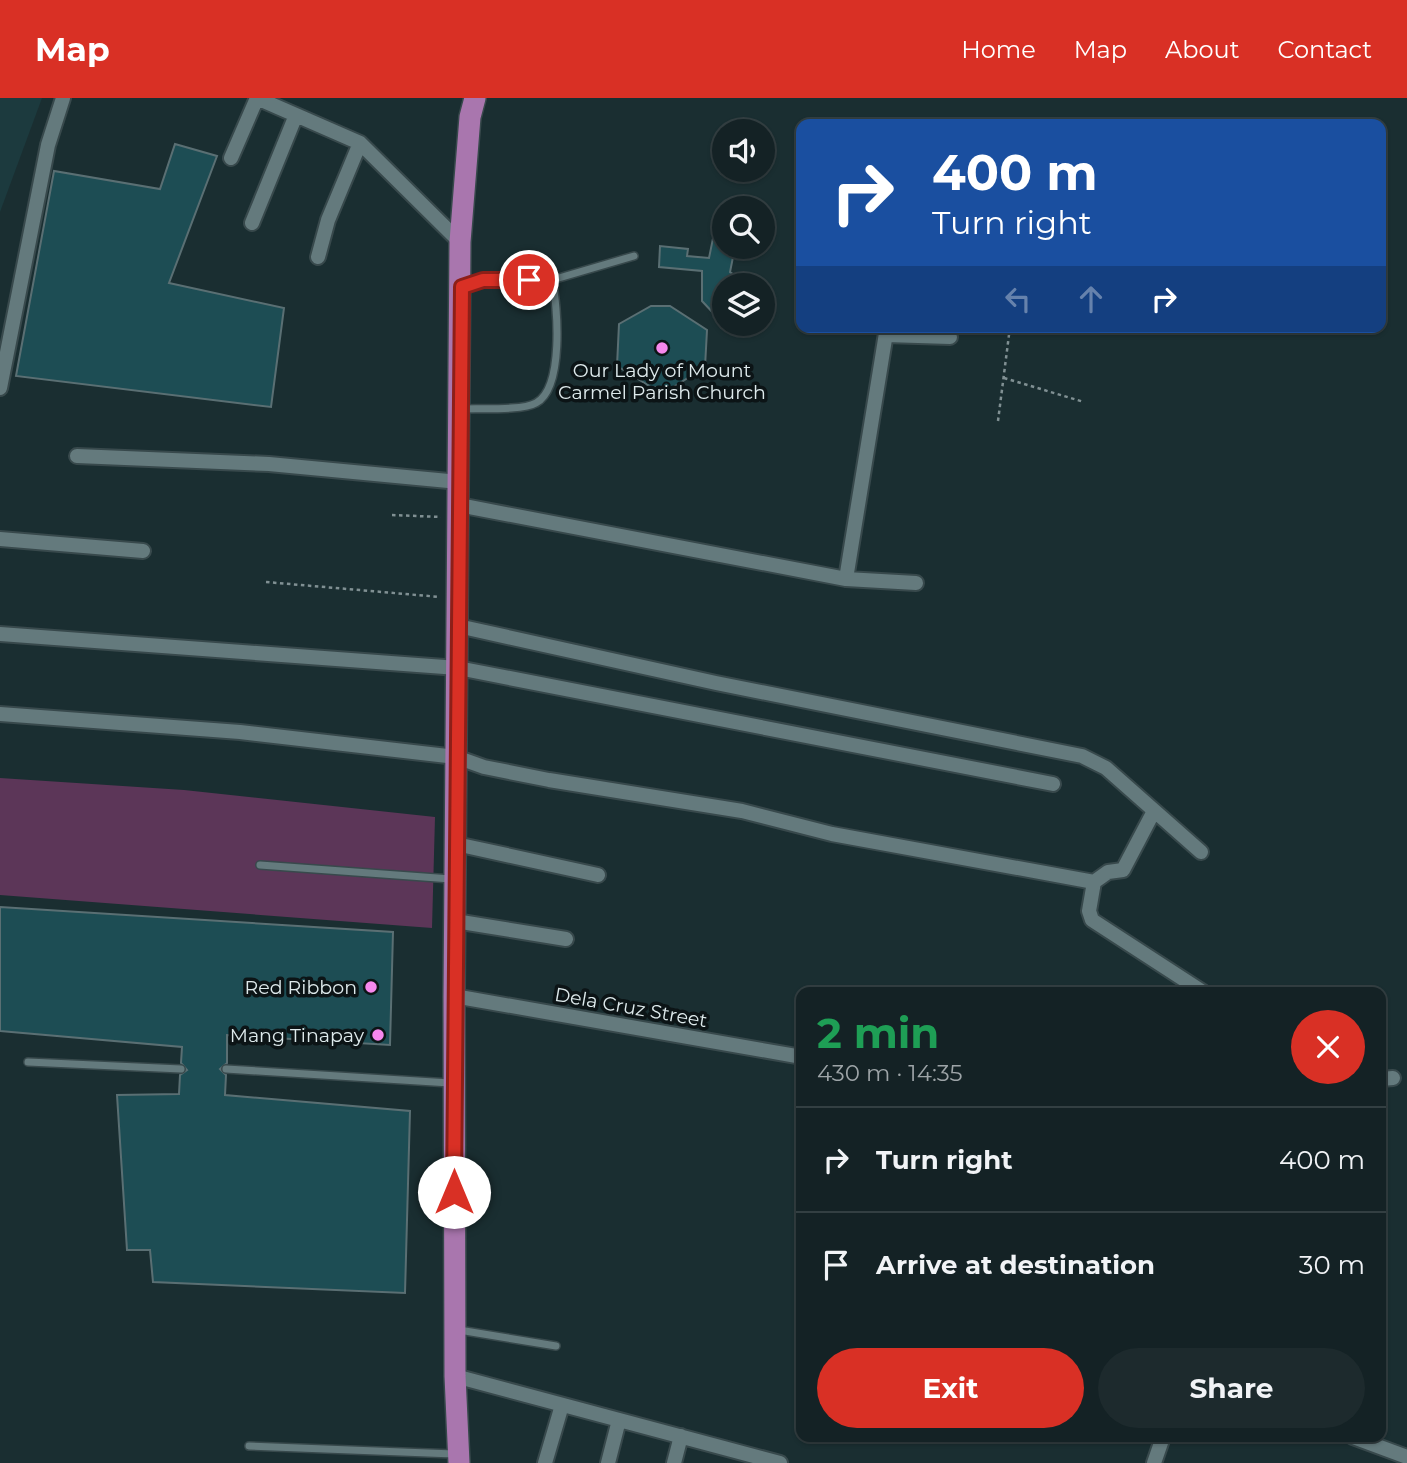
<!DOCTYPE html>
<meta charset="utf-8">
<style>
:root{--surface:#142225;--page:#1d2a2d;--text:#f1f3f6;--muted:#9da4a7;--line:#333f42;--accent:#d93025}
body{margin:0;font-family:Montserrat,sans-serif;background:var(--page);color:var(--text);height:100vh;display:flex;flex-direction:column;font-size:26px;white-space:nowrap}
*{box-sizing:border-box;margin:0}
p{font-size:23px;color:var(--muted)}
.icon{flex:none;width:38px;height:38px;fill:none;stroke:currentColor;stroke-width:2;stroke-linecap:round;stroke-linejoin:round}
.map{position:relative;flex:1;overflow:hidden}
.panel{position:absolute;left:796px;top:889px;width:590px;height:455px;display:flex;flex-direction:column;background:var(--surface);border-radius:14px;box-shadow:0 2px 5px #0004,0 0 0 2px var(--line)}
.panel>*{flex:none}
.guide{position:absolute;left:796px;top:21px;width:590px;height:214px;border-radius:14px;box-shadow:0 2px 5px #0004,0 0 0 2px var(--line);background:#1a4fa0;color:#fff;overflow:hidden}
.buttons{position:absolute;left:712px;top:21px;display:grid;gap:14px}
.buttons a{display:grid;place-items:center;width:63px;height:63px;border-radius:50%;background:var(--surface);box-shadow:0 2px 5px #0004,0 0 0 2px var(--line);font-size:35px}
.pin{position:absolute;display:grid;place-items:center;width:60px;height:60px;color:#fff;margin:-30px;border:4px solid #fff;border-radius:50%;box-shadow:0 2px 7px #0007}
.me{position:absolute;width:77px;margin:-38px;rotate:0deg;stroke-linejoin:round;filter:drop-shadow(0 0 5px #0008)}
.turn{display:flex;align-items:center;gap:24px;height:147px;padding:0 21px;font-size:32px}
.turn .icon{width:91px;height:91px;stroke-width:2.5}
.turn b{display:block;font-size:49px;line-height:60px}
.lanes{display:flex;align-items:center;height:66px;padding:0 21px;background:#0003;justify-content:center;gap:35px;direction:ltr}
.lanes .off{opacity:.35}
.round{display:grid;place-items:center;flex:none;width:74px;height:74px;border-radius:37px;background:var(--page)}
.headline{display:flex;align-items:center;justify-content:space-between;height:119px;padding:0 21px}
h1{font-size:42px;font-weight:700;line-height:52px;color:#1e9e55}
.cta{display:flex;gap:14px;margin-top:auto;padding:14px 21px}
.cta a{flex:1;height:80px;border-radius:42px;background:var(--accent);color:#fff;font-size:28px;font-weight:700;line-height:80px;text-align:center}
.cta a+a{background:var(--page);color:var(--text)}
ul{padding:0;list-style:none}
li{display:flex;align-items:center;gap:21px;height:105px;padding:0 21px;border-top:2px solid var(--line)}
li div{flex:1}
li b{display:block;font-size:26px}
li em{font-style:normal}
header{display:flex;align-items:center;gap:42px;box-sizing:border-box;height:98px;padding:0 35px;background:var(--accent);color:#fff}
header strong{font-size:33px}
nav{display:flex;gap:38px;margin-inline-start:auto;font-size:24px}
.map>svg:first-child{display:block}
.built{fill:#1c3a3e}
.green{fill:#5c3658}
.building{fill:#1d4d54;stroke:#5a6f73;stroke-width:2}
.lines{fill:none;stroke-linecap:round;stroke-linejoin:round}
.lane-casing{stroke:#38494c;stroke-width:10}
.street-casing{stroke:#38494c;stroke-width:18}
.primary-casing{stroke:#38494c;stroke-width:24}
.path{stroke:#809093;stroke-width:2.5;stroke-dasharray:3.5 3.5;stroke-linecap:butt}
.lane{stroke:#647a7d;stroke-width:7}
.street{stroke:#647a7d;stroke-width:14}
.primary{stroke:#a976ae;stroke-width:21}
.route-casing{stroke:#8d1f18;stroke-width:18}
.route{stroke:#d93025;stroke-width:12}
.poi-dot{fill:#f688ed;stroke:#0c1416;stroke-width:2.5}
.labels{text-anchor:middle;stroke-width:7;stroke-linejoin:round;paint-order:stroke}
.poi-label{font-size:19px;fill:#deeaec;stroke:#0c1416;text-anchor:end}
.street-label{font-size:19px;fill:#deeaec;stroke:#0c1416}
</style>
<header>
<strong>Map</strong>
<nav><a>Home</a><a>Map</a><a>About</a><a>Contact</a></nav>
</header>
<div class="map">
<svg width="1407" height="1365" viewBox="0 0 1407 1365">
<rect width="100%" height="100%" fill="#1a2e31"/>
<!-- built -->
<path class="built" d="M0,0H42L0,114Z"/>
<!-- green -->
<path class="green" d="M0,680L184,692L435,719L432,830L0,797Z"/>
<!-- building -->
<path class="building" d="M175,46L217,58L169,185L284,210L271,309L16,278L54,73L160,91Z
M719,111H724V149H735L730,174L748,187H724V217L717,219L702,203V173L659,169L660,148L688,151L687,158L709,160Z
M651,208H670L707,232L705,269L672,290L651,289L617,268L619,226Z
M0,809L393,834L390,947L227,937V965L220,971L226,977L225,997L410,1013L405,1195L153,1184L150,1152H127L117,997L179,996L180,977L187,972L181,965L182,949L0,933Z"/>
<g class="lines">
<defs>
<path id="lane" d="M552,182L634,158
M460,311C478,310 522,313 536,305C564,290 558,209 552,182H483L462,189
M260,767L451,781
M28,964L181,971
M226,971L450,985
M459,1232L556,1248
M249,1348L454,1356"/>
<path id="street" d="M257,0L360,45L460,144
M231,60L257,0
M252,125L296,17
M318,159L328,122L360,45
M886,237L950,239
M0,290L48,47L63,0
M77,358L269,366L459,384
M459,407L846,481L916,485
M0,441L143,453
M846,481L887,229
M458,528L716,585L1082,658L1106,670L1201,754
M0,536L458,570L1053,686
M0,616L240,634L456,659L484,669L549,682L742,713L832,736L1094,784L1108,774L1123,772L1154,713
M456,746L598,777
M1094,784L1089,813L1092,822L1203,894
M455,823L566,841
M454,898L802,959
M1381,981L1393,980
M455,1278L780,1365
M1353,1339L1407,1359
M545,1365L562,1307
M608,1365L619,1322
M674,1365L681,1338
M1154,1365L1163,1339"/>
<path id="primary" d="M459,1365L455,1278L454,898L460,144L470,19L475,0"/>
</defs>
<!-- lane casing -->
<use href="#lane" class="lane-casing"/>
<!-- street casing -->
<use href="#street" class="street-casing"/>
<!-- primary casing -->
<use href="#primary" class="primary-casing"/>
<!-- path -->
<path class="path" d="M1004,280L1084,304
M998,323L1010,229
M392,417L441,419
M266,484L440,499"/>
<!-- lane -->
<use href="#lane" class="lane"/>
<!-- street -->
<use href="#street" class="street"/>
<!-- primary -->
<use href="#primary" class="primary"/>
</g>
<g class="lines">
<defs>
<path id="route" d="M454,1094L462,189L483,182H529"/>
</defs>
<!-- route casing -->
<use href="#route" class="route-casing"/>
<!-- route -->
<use href="#route" class="route"/>
</g>
<!-- markers -->
<g class="poi-dot">
<circle cx="662" cy="250" r="7"/>
<circle cx="371" cy="889" r="7"/>
<circle cx="378" cy="937" r="7"/>
</g>
<g class="labels">
<!-- poi labels -->
<g class="poi-label">
<text x="662" y="279" text-anchor="middle">Our Lady of Mount<tspan x="662" dy="22">Carmel Parish Church</tspan></text>
<text x="357" y="896">Red Ribbon</text>
<text x="364" y="944">Mang Tinapay</text>
</g>
<!-- street labels -->
<g class="street-label">
<text transform="translate(631 909) rotate(10)" y="7">Dela Cruz Street</text>
</g>
</g>
</svg>
<div class="buttons">
<a><svg class="icon" aria-label="sound" viewBox="0 0 24 24"><path d="M4 9h4l5-4v14l-5-4H4zM17 9q2 3 0 6"/></svg></a>
<a><svg class="icon" aria-label="search" viewBox="0 0 24 24"><circle cx="10" cy="10" r="6"/><path d="M15 15l6 6"/></svg></a>
<a><svg class="icon" aria-label="layers" viewBox="0 0 24 24"><path d="M12 4l9 5-9 5-9-5zM3 14l9 5 9-5"/></svg></a>
</div>
<div class="pin" style="left:529px;top:182px;background:#d93025"><svg class="icon" aria-label="arrive" viewBox="0 0 24 24"><path d="M6 21V4h12l-3 4 3 4H6"/></svg></div>
<svg class="me" style="left:454px;top:1094px" viewBox="-20 -20 40 40"><circle r="19" fill="#fff"/><path d="M0-13L10 11 0 6-10 11z" fill="#d93025"/></svg>
<div class="guide">
<div class="turn"><svg class="icon" aria-label="right" viewBox="0 0 24 24"><path d="M7 20v-9h11M14 6l5 5-5 5"/></svg><div><b>400 m</b>Turn right</div></div>
<div class="lanes"><svg class="icon off" aria-label="left" viewBox="0 0 24 24"><path d="M17 20v-9H6M10 6l-5 5 5 5"/></svg><svg class="icon off" aria-label="ahead" viewBox="0 0 24 24"><path d="M12 20V5M6 11l6-6 6 6"/></svg><svg class="icon" aria-label="right" viewBox="0 0 24 24"><path d="M7 20v-9h11M14 6l5 5-5 5"/></svg></div>
</div>
<section class="panel">
<div class="headline"><div><h1>2 min</h1><p>430 m · 14:35</p></div><a class="round" style="background:#d93025;color:#fff"><svg class="icon" aria-label="close" viewBox="0 0 24 24"><path d="M6 6l12 12M18 6L6 18"/></svg></a></div>
<ul>
<li><svg class="icon" aria-label="right" viewBox="0 0 24 24"><path d="M7 20v-9h11M14 6l5 5-5 5"/></svg><div><b>Turn right</b></div><em>400 m</em></li>
<li><svg class="icon" aria-label="arrive" viewBox="0 0 24 24"><path d="M6 21V4h12l-3 4 3 4H6"/></svg><div><b>Arrive at destination</b></div><em>30 m</em></li>
</ul>
<div class="cta"><a>Exit</a><a>Share</a></div>
</section>
</div>
